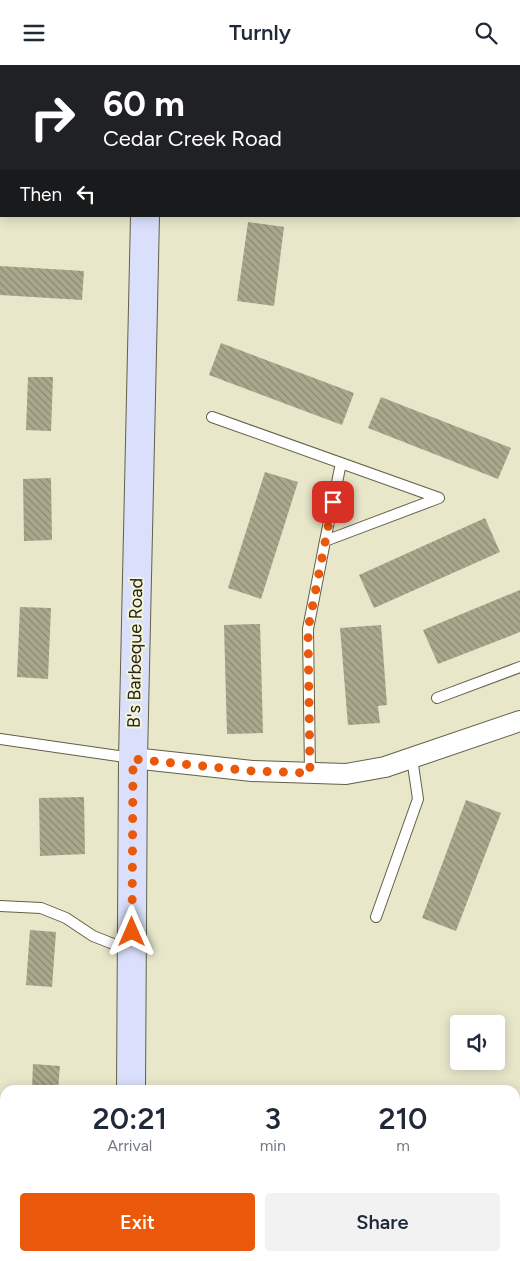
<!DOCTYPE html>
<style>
:root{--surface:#fff;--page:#f2f2f3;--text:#1f2937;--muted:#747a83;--accent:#ea580c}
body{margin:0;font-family:Figtree,sans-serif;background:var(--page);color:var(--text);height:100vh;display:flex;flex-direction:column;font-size:19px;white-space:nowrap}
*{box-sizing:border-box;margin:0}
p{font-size:16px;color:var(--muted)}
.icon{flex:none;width:28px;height:28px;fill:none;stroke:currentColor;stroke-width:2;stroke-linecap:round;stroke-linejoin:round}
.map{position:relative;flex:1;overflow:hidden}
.sheet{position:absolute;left:0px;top:1020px;width:520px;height:176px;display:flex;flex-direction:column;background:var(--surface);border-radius:15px 15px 0 0;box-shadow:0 2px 12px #0003}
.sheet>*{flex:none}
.top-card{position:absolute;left:0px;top:0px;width:520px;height:152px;box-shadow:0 2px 12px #0003;background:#202124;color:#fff;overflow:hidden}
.tools{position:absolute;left:450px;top:950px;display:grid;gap:10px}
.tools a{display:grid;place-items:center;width:55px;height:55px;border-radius:5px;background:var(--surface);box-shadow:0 2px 12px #0003;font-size:25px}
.pin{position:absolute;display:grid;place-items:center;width:42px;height:42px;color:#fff;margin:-21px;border-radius:10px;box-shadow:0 2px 8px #0006}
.me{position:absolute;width:55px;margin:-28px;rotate:0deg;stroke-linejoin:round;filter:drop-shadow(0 0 4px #0008)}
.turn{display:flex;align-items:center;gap:18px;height:105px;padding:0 20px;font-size:22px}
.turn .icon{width:65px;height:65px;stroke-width:2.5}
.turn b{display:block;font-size:35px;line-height:42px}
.then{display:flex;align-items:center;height:48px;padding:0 20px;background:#0003;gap:10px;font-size:19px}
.eta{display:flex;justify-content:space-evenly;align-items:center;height:85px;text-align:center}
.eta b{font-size:30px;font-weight:600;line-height:35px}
.primary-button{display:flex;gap:10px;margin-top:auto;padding:10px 20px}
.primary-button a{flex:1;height:58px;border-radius:5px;background:var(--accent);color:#fff;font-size:20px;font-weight:600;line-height:58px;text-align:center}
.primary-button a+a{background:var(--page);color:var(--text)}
header{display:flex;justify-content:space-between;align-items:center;height:65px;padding:0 20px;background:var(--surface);font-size:22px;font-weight:600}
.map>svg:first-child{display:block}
.building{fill:url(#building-back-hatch)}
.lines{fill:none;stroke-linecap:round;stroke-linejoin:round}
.lane-casing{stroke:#626047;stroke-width:12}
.street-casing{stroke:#626047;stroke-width:22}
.secondary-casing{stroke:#626047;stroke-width:30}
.primary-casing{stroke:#6270a6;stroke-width:30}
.lane{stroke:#fff;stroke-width:10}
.street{stroke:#fff;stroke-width:20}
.secondary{stroke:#dae0fb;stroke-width:28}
.primary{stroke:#b4c1f7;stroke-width:28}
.route{stroke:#ea580c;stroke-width:9;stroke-dasharray:0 16.2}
.labels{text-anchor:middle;stroke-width:4;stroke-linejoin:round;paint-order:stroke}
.street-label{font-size:18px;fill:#27261b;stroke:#f6f4d7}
</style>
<header><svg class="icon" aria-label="menu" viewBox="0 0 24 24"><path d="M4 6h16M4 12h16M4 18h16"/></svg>Turnly<svg class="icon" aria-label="search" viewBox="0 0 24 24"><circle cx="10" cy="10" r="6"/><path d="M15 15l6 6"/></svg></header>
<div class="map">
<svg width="520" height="1196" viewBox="0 0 520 1196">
<defs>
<pattern id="building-back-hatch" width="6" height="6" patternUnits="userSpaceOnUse" patternTransform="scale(1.25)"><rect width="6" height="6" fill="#aaa88d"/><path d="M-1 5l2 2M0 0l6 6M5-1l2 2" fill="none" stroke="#8a8972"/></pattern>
</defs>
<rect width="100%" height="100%" fill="#e9e7ca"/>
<!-- building -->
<path class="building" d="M248,157L284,162L274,241L237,236Z
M0,201L84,206L82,235L0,230Z
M221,278L354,328L342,360L209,310Z
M28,312H53L51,366L26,365Z
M381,332L511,383L498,414L368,363Z
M265,407L298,417L261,534L228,523Z
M51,413L52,475L24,476L23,414Z
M485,453L500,487L374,543L359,510Z
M520,525V567L438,599L423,565Z
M20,542L51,543L48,614L17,612Z
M260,559L263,668L227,669L224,560Z
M381,560L387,640L378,641L380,658L348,660L340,563Z
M84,732L85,789L40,791L39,733Z
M466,735L501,748L456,866L422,853Z
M30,865L56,867L52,922L26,920Z
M33,999L60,1001L58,1025L32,1023Z"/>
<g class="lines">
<defs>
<path id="lane" d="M212,352L439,433L325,476L308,564L310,708
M325,476L341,398
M437,633L520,602
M0,674L132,693
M0,841L41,843L66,853L93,871L131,886
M376,852L418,734L412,693"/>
<path id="street" d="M0,69H1
M133,693L252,706L346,709L385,702L520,656"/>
<path id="secondary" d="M168,1V0
M131,1025L133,693L145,151"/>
<path id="primary" d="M0,1110H5
M0,1148L5,1149
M236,1191L256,1196
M420,1191L439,1196"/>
</defs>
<!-- lane casing -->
<use href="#lane" class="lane-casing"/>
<!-- street casing -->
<use href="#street" class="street-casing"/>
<!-- secondary casing -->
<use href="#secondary" class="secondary-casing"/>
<!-- primary casing -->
<use href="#primary" class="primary-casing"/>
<!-- lane -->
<use href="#lane" class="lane"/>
<!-- street -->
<use href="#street" class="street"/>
<!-- secondary -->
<use href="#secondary" class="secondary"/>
<!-- primary -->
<use href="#primary" class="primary"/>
</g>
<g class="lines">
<!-- route -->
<path class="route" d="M132,867L133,694L252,706L310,708L308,564L333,437"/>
</g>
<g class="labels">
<!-- street labels -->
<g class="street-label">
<text transform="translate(135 588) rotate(-89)" y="6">B's Barbeque Road</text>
</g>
</g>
</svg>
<div class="tools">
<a><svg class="icon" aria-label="sound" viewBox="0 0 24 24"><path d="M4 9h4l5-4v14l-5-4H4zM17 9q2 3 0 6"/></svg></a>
</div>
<div class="pin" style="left:333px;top:437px;background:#d93025"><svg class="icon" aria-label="arrive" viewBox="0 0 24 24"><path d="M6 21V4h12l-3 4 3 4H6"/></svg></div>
<svg class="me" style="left:132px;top:867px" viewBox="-20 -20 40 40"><path d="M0-17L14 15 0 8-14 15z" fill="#ea580c" stroke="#fff" stroke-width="4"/></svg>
<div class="top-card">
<div class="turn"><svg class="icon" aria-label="right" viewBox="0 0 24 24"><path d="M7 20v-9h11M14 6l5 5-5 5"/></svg><div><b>60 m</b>Cedar Creek Road</div></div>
<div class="then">Then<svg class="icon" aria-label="left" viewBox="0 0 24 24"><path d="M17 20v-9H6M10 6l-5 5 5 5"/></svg></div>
</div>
<section class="sheet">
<div class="eta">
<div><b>20:21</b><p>Arrival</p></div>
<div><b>3</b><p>min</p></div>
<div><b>210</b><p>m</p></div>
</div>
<div class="primary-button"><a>Exit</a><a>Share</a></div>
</section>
</div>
